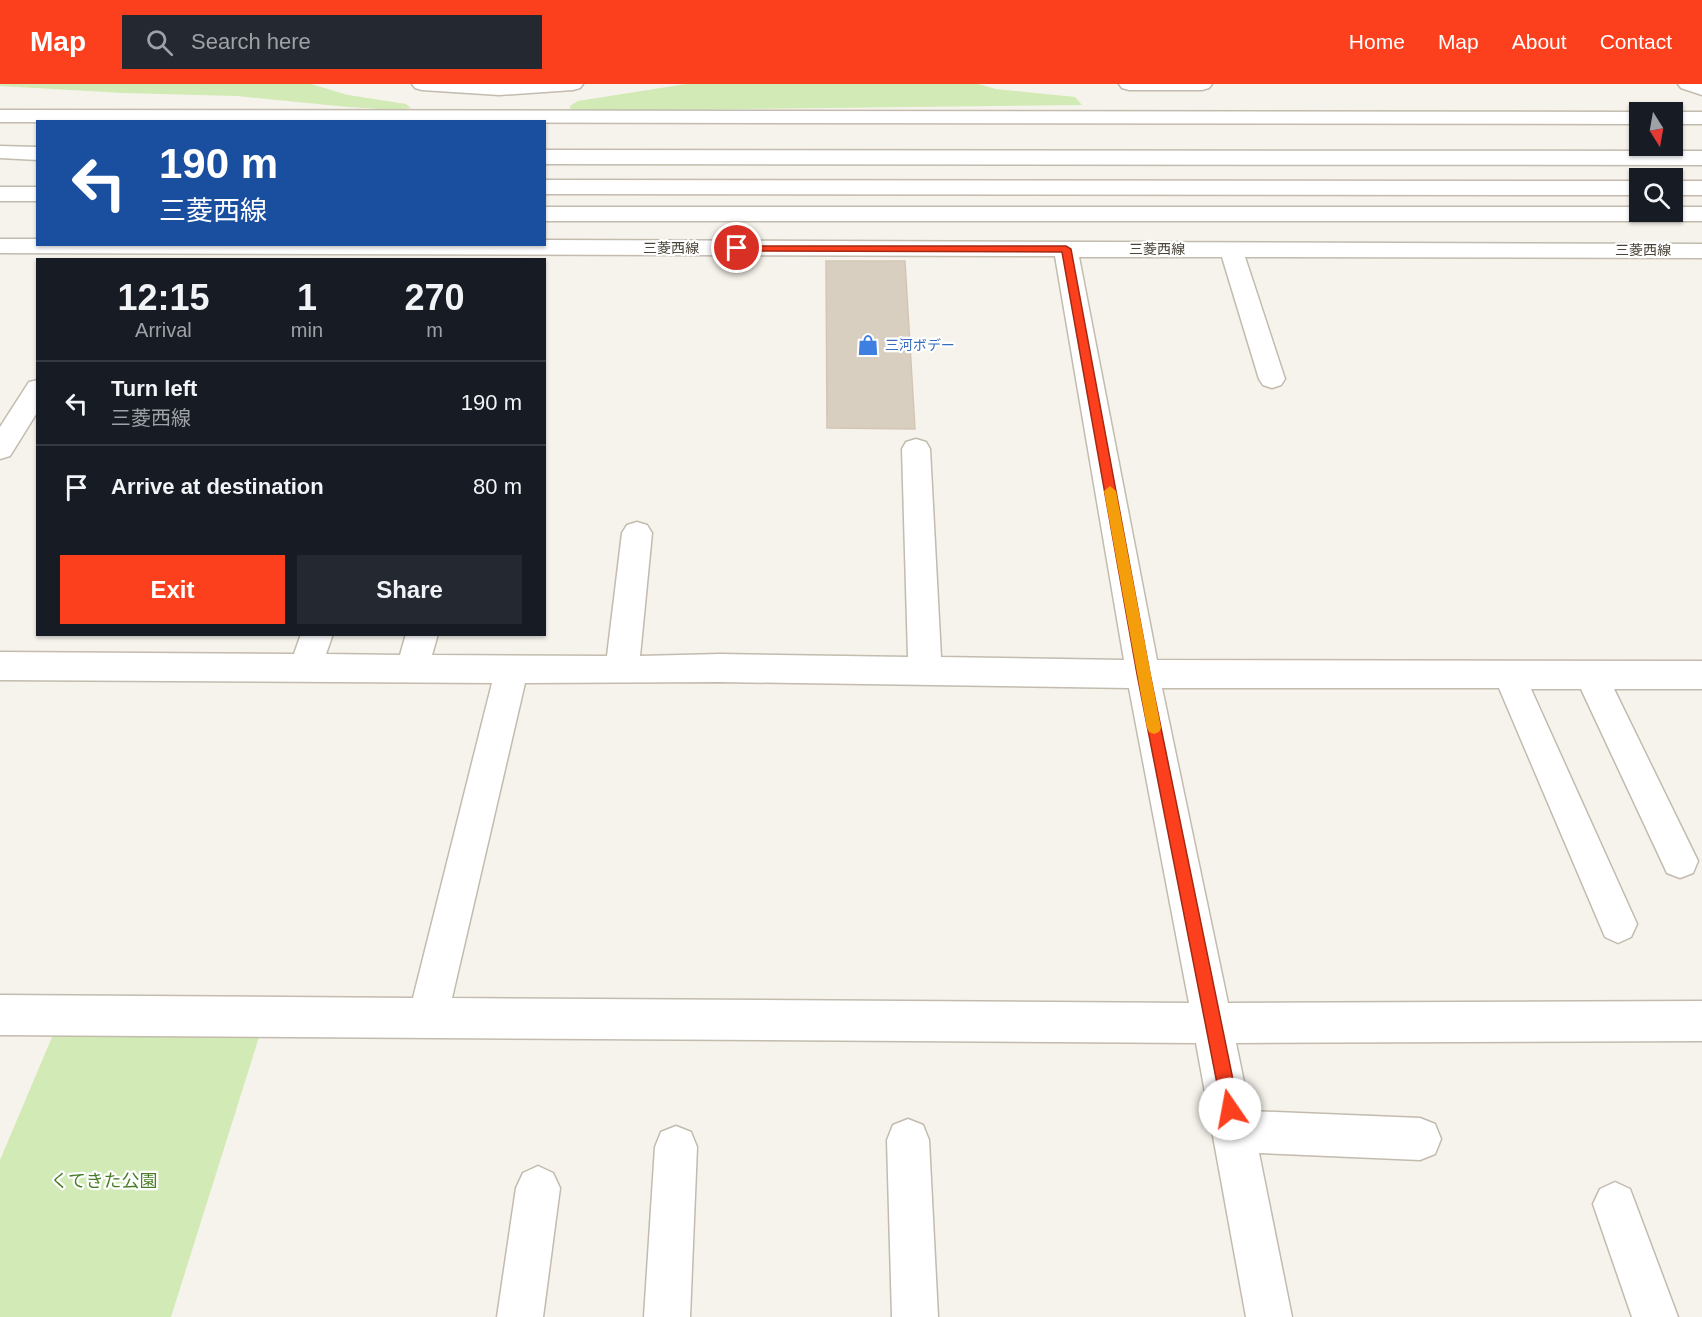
<!DOCTYPE html>
<meta charset="utf-8">
<style>
:root{--surface:#171b24;--page:#242831;--text:#f1f3f6;--muted:#9ea1a6;--line:#363941;--accent:#fc3f1d}
body{margin:0;font-family:Arial,"Noto Sans JP",sans-serif;background:var(--page);color:var(--text);height:100vh;display:flex;flex-direction:column;font-size:22px;white-space:nowrap}
*{box-sizing:border-box;margin:0}
p{font-size:20px;color:var(--muted)}
.icon{flex:none;width:33px;height:33px;fill:none;stroke:currentColor;stroke-width:2;stroke-linecap:round;stroke-linejoin:round}
.map{position:relative;flex:1;overflow:hidden}
.panel{position:absolute;left:36px;top:174px;width:510px;height:378px;display:flex;flex-direction:column;background:var(--surface);border-radius:0px;box-shadow:0 2px 4px #0004}
.panel>*{flex:none}
.guide{position:absolute;left:36px;top:36px;width:510px;height:126px;border-radius:0px;box-shadow:0 2px 4px #0004;background:#1a4fa0;color:#fff;overflow:hidden}
.needle{width:39px;rotate:169deg}
.tools{position:absolute;left:1629px;top:18px;display:grid;gap:12px}
.tools a{display:grid;place-items:center;width:54px;height:54px;border-radius:0px;background:var(--surface);box-shadow:0 2px 4px #0004;font-size:30px}
.pin{position:absolute;display:grid;place-items:center;width:51px;height:51px;color:#fff;margin:-26px;border:3px solid #fff;border-radius:50%;box-shadow:0 2px 6px #0007}
.me{position:absolute;width:66px;margin:-33px;rotate:348deg;stroke-linejoin:round;filter:drop-shadow(0 0 4px #0008)}
.turn{display:flex;align-items:center;gap:21px;height:126px;padding:0 24px;font-size:27px}
.turn .icon{width:78px;height:78px;stroke-width:2.5}
.turn b{display:block;font-size:42px;line-height:51px}
.eta{display:flex;justify-content:space-evenly;align-items:center;height:102px;text-align:center}
.eta b{font-size:36px;font-weight:600;line-height:42px}
.action{display:flex;gap:12px;margin-top:auto;padding:12px 24px}
.action a{flex:1;height:69px;border-radius:0px;background:var(--accent);color:#fff;font-size:24px;font-weight:600;line-height:69px;text-align:center}
.action a+a{background:var(--page);color:var(--text)}
ul{padding:0;list-style:none}
li{display:flex;align-items:center;gap:18px;height:84px;padding:0 24px;border-top:2px solid var(--line)}
li div{flex:1}
li b{display:block;font-size:22px}
li em{font-style:normal}
header{display:flex;align-items:center;gap:36px;box-sizing:border-box;height:84px;padding:0 30px;background:var(--accent);color:#fff}
header strong{font-size:28px}
nav{display:flex;gap:33px;margin-inline-start:auto;font-size:21px}
.search{width:420px;height:54px;background:var(--page);display:flex;align-items:center;gap:15px;box-sizing:border-box;padding:0 21px;border-radius:0px;color:var(--muted);font-size:22px}
.map>svg:first-child{display:block}
.green{fill:#d2eab5}
.building{fill:#d8cfc1;stroke:#d3c7b4;stroke-width:1.5}
.lines{fill:none;stroke-linecap:round;stroke-linejoin:round}
.minor-casing{stroke:#c2bbae;stroke-width:3}
.minor{fill:#fff;fill-rule:evenodd}
.route{fill:#fc3f1d;stroke:#a42913;stroke-width:1.5}
.slow{fill:#f59e0b}
.labels{text-anchor:middle;stroke-width:4.5;stroke-linejoin:round;paint-order:stroke}
.far-street-label{font-size:14px;fill:#4b4439;stroke:#fff}
.far-shop-label{font-size:14px;fill:#366cbe;stroke:#fff;text-anchor:start}
.near-park-label{font-size:18px;fill:#4a7f2a;stroke:#fff}
</style>
<header>
<strong>Map</strong>
<div class="search"><svg class="icon" aria-label="search" viewBox="0 0 24 24"><circle cx="10" cy="10" r="6"/><path d="M15 15l6 6"/></svg>Search here</div>
<nav><a>Home</a><a>Map</a><a>About</a><a>Contact</a></nav>
</header>
<div class="map">
<svg width="1702" height="1233" viewBox="0 0 1702 1233">
<rect width="100%" height="100%" fill="#f6f3ec"/>
<!-- green -->
<path class="green" d="M0,0H311L348,11L406,20L411,24L399,26L348,23L237,12L124,9L0,2Z
M686,0H978L996,5L1075,13L1082,21L571,27L570,22L578,17Z
M55,946L260,950L171,1233H0V1076Z"/>
<!-- building -->
<path class="building" d="M826,177H905L915,345L827,344Z"/>
<g class="lines">
<defs>
<path id="minor" d="M412,0H583L580,4L573,6L499,11L422,6L415,4Z
M1119,0H1212L1209,4L1202,6H1129L1122,4Z
M1678,0H1702V11L1681,4Z
M0,26L1640,28H1643H1640V40L0,38Z
M1669,28H1702V40H1672V28Z
M0,62L38,63V76L0,74Z
M544,66L1702,67V81L544,80Z
M544,96L1640,97V111L544,110Z
M1672,97H1702V111H1672Z
M0,103H38V117H0Z
M544,123H1640V128H1672V123H1702V137H544Z
M0,155H38V160H544V156L1702,160V174L1245,173L1285,295L1281,301L1272,304L1263,301L1259,295L1222,173H1079L1157,576L1702,577V605H1614L1698,777L1693,789L1680,794L1667,789L1581,605H1531L1637,840L1631,853L1618,859L1605,853L1499,604H1162L1228,919L1702,917V957L1236,959L1250,1027L1420,1034L1435,1040L1441,1055L1435,1070L1420,1076L1259,1069L1292,1233H1246L1196,959L0,951V911L413,914L492,599L0,596V568L294,570L301,550H333L326,570L400,571L406,550H438L432,571L607,572L622,449L627,441L637,438L647,441L652,449L640,572L720,570L908,573L902,365L906,358L916,355L926,358L930,365L941,573L1124,576L1055,172L0,169ZM720,598L1129,604L1189,919L452,914L525,599Z
M38,296V327L10,372L0,375V343L29,298Z
M908,1035L923,1041L929,1056L938,1233H892L887,1056L893,1041Z
M676,1042L691,1048L697,1063L690,1233H644L655,1063L661,1048Z
M538,1082L553,1089L560,1104L543,1233H497L516,1104L523,1089Z
M1615,1098L1630,1105L1678,1233H1632L1593,1120L1600,1105Z"/>
</defs>
<!-- minor casing -->
<use href="#minor" class="minor-casing"/>
<!-- minor -->
<use href="#minor" class="minor"/>
</g>
<!-- route -->
<path class="route" d="M734,162H1066L1071,165L1150,590L1239,1025L1236,1031L1230,1034L1224,1031L1222,1025L1137,590L1062,168L737,167L734,166Z"/>
<!-- slow -->
<path class="slow" d="M1110,402L1116,407L1161,644L1159,648L1154,650L1149,648L1147,644L1104,407Z"/>
<!-- icons -->
<defs>
<symbol id="shop-bare" viewBox="-9 -9 18 18"><path d="M-5-2.5h2.3a2.7 3.5 0 0 1 5.4 0H5L5.5 6h-11ZM-1.5-2.5h3a1.5 2.3 0 0 0-3 0Z" fill="#3f7fe0" stroke="#fff" stroke-width="2.5" paint-order="stroke"/></symbol>
</defs>
<g fill-rule="evenodd">
<use href="#shop-bare" x="853" y="246" width="30" height="30"/>
</g>
<g class="labels">
<!-- far-street labels -->
<g class="far-street-label">
<text x="671" y="169">三菱西線</text>
<text x="1157" y="170">三菱西線</text>
<text x="1643" y="171">三菱西線</text>
</g>
<!-- far-shop labels -->
<g class="far-shop-label">
<text x="885" y="266">三河ボデー</text>
</g>
<!-- near-park labels -->
<g class="near-park-label">
<text x="104" y="1103">くてきた公園</text>
</g>
</g>
</svg>
<div class="tools">
<a><svg class="needle" viewBox="-14 -14 28 28"><path d="M0-13l5 13h-10z" fill="#e53935"/><path d="M0 13l5-13h-10z" fill="#9ea1a6"/></svg></a>
<a><svg class="icon" aria-label="search" viewBox="0 0 24 24"><circle cx="10" cy="10" r="6"/><path d="M15 15l6 6"/></svg></a>
</div>
<div class="pin" style="left:737px;top:164px;background:#d93025"><svg class="icon" aria-label="arrive" viewBox="0 0 24 24"><path d="M6 21V4h12l-3 4 3 4H6"/></svg></div>
<svg class="me" style="left:1230px;top:1025px" viewBox="-20 -20 40 40"><circle r="19" fill="#fff"/><path d="M0-13L10 11 0 6-10 11z" fill="#fc3f1d"/></svg>
<div class="guide">
<div class="turn"><svg class="icon" aria-label="left" viewBox="0 0 24 24"><path d="M17 20v-9H6M10 6l-5 5 5 5"/></svg><div><b>190 m</b>三菱西線</div></div>
</div>
<section class="panel">
<div class="eta">
<div><b>12:15</b><p>Arrival</p></div>
<div><b>1</b><p>min</p></div>
<div><b>270</b><p>m</p></div>
</div>
<ul>
<li><svg class="icon" aria-label="left" viewBox="0 0 24 24"><path d="M17 20v-9H6M10 6l-5 5 5 5"/></svg><div><b>Turn left</b><p>三菱西線</p></div><em>190 m</em></li>
<li><svg class="icon" aria-label="arrive" viewBox="0 0 24 24"><path d="M6 21V4h12l-3 4 3 4H6"/></svg><div><b>Arrive at destination</b></div><em>80 m</em></li>
</ul>
<div class="action"><a>Exit</a><a>Share</a></div>
</section>
</div>
